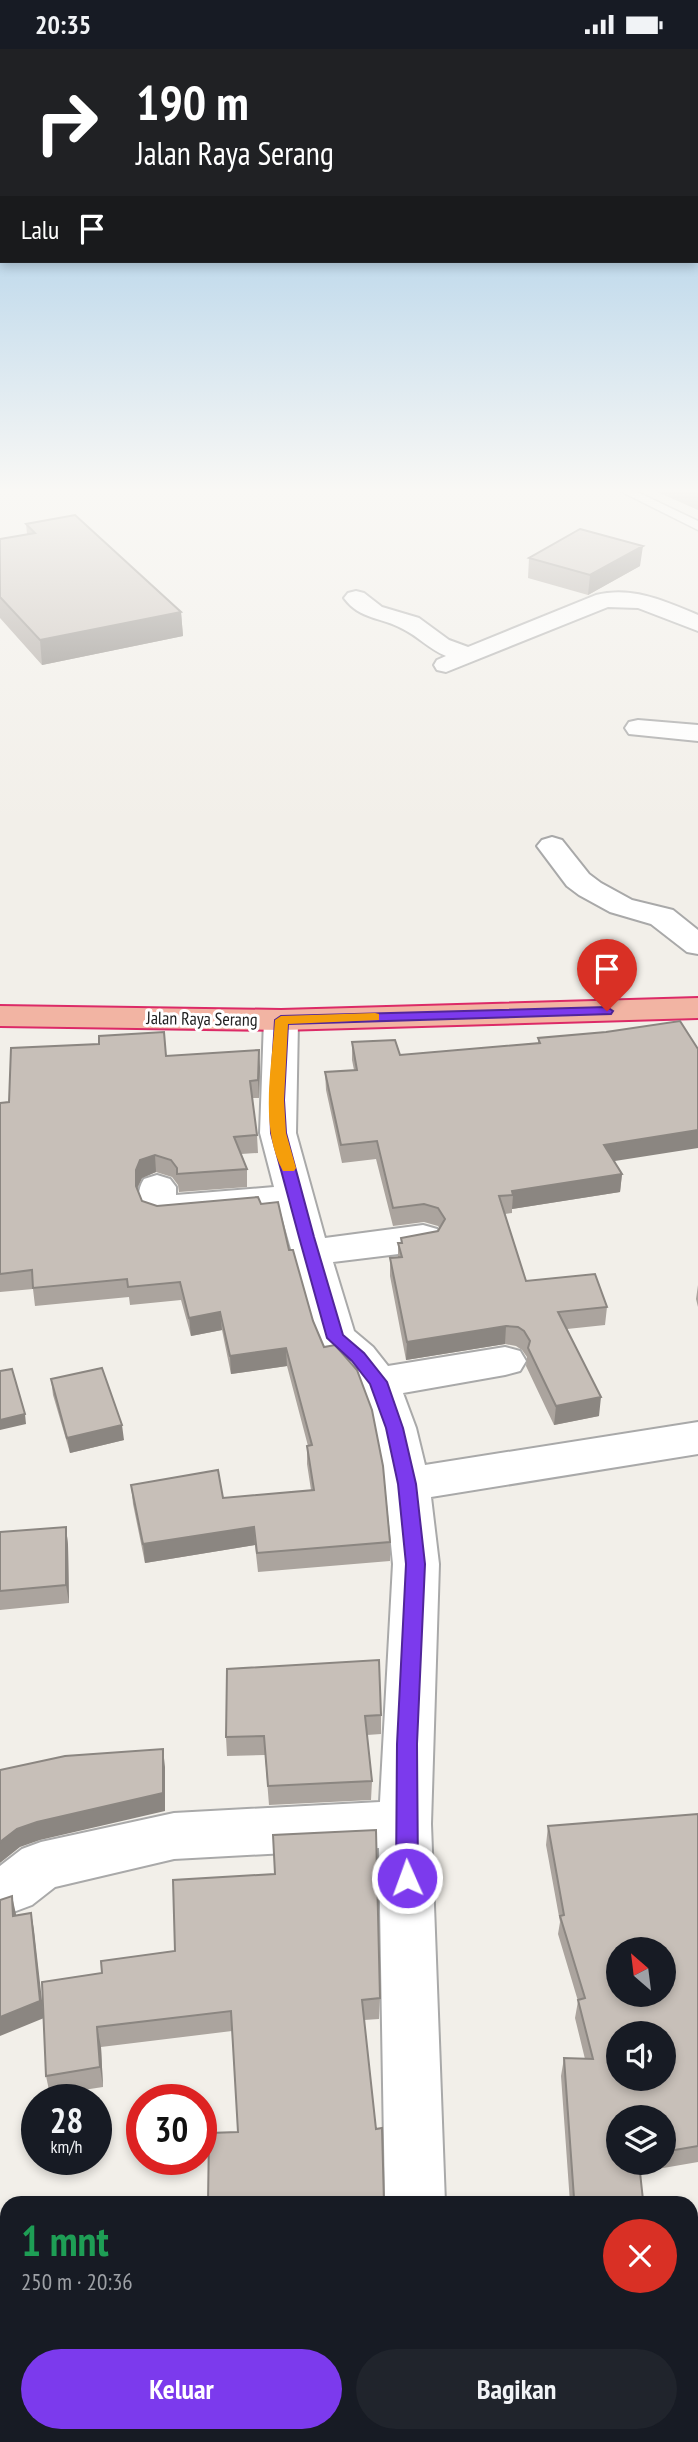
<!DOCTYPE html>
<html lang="id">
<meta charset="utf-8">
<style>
:root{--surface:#171b24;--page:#20242c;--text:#f1f3f6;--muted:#9ea1a6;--accent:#7c3aed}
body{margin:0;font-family:"PT Sans Narrow",sans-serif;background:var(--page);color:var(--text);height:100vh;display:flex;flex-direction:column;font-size:26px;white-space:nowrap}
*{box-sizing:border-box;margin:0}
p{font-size:23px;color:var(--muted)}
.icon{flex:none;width:38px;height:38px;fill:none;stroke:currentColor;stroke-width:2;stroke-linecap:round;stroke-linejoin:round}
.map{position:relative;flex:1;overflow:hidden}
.side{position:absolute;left:0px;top:2147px;width:698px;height:247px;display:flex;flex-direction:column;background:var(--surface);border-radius:21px 21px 0 0;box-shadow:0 4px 10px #0003}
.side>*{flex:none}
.hud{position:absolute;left:0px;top:0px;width:698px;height:214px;box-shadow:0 4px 10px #0003;background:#202124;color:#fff;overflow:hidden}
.needle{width:46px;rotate:332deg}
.buttons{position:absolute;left:606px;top:1888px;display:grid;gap:14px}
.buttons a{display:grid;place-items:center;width:70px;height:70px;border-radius:50%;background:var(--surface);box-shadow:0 4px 10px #0003;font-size:35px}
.speed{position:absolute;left:21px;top:2035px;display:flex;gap:14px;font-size:35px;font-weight:700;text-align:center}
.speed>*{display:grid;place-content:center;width:91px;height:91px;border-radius:50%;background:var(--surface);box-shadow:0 4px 10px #0003;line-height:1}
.speed small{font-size:18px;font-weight:400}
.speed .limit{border:10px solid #d22;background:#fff;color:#111}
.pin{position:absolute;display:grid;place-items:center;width:60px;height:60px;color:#fff;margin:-72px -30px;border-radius:50% 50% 50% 0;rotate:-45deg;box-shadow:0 0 7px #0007}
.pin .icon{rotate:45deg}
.me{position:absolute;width:77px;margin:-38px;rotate:358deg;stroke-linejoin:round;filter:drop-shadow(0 0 5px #0008)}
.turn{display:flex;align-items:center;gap:24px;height:147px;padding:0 21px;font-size:32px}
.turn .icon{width:91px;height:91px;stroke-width:2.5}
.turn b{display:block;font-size:49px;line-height:60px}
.then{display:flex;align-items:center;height:66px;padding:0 21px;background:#0003;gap:14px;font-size:26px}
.round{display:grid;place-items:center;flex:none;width:74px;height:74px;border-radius:37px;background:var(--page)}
.summary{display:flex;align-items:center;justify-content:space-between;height:119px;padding:0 21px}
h1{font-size:42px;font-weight:600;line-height:52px;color:#1e9e55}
.button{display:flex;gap:14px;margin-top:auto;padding:14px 21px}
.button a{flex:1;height:80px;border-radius:42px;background:var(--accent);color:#fff;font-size:28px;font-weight:600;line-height:80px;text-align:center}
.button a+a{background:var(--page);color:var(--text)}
.status{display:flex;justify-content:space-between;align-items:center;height:49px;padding:0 35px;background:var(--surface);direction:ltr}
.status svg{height:19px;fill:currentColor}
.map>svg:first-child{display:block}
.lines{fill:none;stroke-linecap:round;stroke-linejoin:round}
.service-casing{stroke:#a9a9a9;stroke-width:3}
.minor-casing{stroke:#a9a9a9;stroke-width:4}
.trunk-casing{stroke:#dc2a67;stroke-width:4}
.service{fill:#fff;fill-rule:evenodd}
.minor{fill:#fff;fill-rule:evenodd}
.trunk{fill:#f2b4a3;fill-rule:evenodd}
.wall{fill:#aba49e;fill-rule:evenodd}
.shaded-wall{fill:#8b8681}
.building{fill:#c7bfb8;stroke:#8b8681;stroke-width:2;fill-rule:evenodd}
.route{fill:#7c3aed;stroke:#51269a;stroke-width:2}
.slow{fill:#f59e0b}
.labels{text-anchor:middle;stroke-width:6;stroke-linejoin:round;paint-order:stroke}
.street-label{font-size:18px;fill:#222;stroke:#fff}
</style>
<div class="status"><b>20:35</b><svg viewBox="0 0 49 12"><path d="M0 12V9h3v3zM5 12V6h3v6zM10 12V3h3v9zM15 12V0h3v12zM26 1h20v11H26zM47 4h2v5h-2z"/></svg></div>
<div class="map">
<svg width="698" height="2393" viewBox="0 0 698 2393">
<rect width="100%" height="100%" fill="#f2efe9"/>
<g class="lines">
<defs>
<path id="service" d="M616,440H631L698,472V481Z"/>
<path id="minor" d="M356,542L364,544L382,558L419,569L449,591L468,598L596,546C632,537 665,552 698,566V582L638,559L608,558L446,623L437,621L434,616L437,611L446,607C429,600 419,588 403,580C382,568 360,571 344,549L348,544Z
M638,671L698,676V692L629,685L625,679L629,673Z
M552,788L562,791L589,825L601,834L632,851L673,861L698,881V905L687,903L651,875L610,863L579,846L567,837L537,797L542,791Z
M281,961L293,964L298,971L296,1084L325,1189L423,1176L437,1180L442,1189L437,1198L423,1202L333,1213L354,1282L373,1298L388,1317L505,1298L520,1302L526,1312L520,1322L505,1326L403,1344L416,1379L425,1416L698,1373V1405L431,1448L439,1515L431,1775L445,2154H385L379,1799L174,1810L55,1838L32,1856L0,1868V1817L22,1800L41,1793L174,1764L380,1753L393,1515L385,1435L374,1379L359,1338L343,1318L322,1299L316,1289L280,1161L159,1172L146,1169C138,1156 136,1142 144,1130L157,1126L170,1130L176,1138V1146L274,1138L260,1084L264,971L269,964Z
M698,2225V2289L691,2290V2226Z
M380,2387H446V2393H380Z"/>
<path id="trunk" d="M698,949V969L281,981L0,977V957L281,961Z"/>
</defs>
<!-- service casing -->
<use href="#service" class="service-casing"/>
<!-- minor casing -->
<use href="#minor" class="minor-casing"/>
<!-- trunk casing -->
<use href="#trunk" class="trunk-casing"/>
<!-- service -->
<use href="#service" class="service"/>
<!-- minor -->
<use href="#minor" class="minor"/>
<!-- trunk -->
<use href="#trunk" class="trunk"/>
</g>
<!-- wall -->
<path class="wall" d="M656,440H698V461L655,442Z
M26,475L181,563L183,587L42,616L0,569V490L27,485Z
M529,509L640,517L588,546L528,529Z
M538,989L622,1125L620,1143L512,1160V1164L505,1165L526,1232L607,1258L605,1276L567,1280L599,1367L554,1376L526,1317L527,1308L522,1301L516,1297L505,1295L406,1311L390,1227V1209L398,1208V1194H401V1189L438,1182L440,1180L438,1177L424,1173L393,1177L376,1110L342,1114L326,1041L325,1023L354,1021L352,1011V993L400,1006L538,994Z
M166,1007L260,1018L259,1049H252L257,1086L258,1104L241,1105L247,1120V1138L179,1143L178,1136L172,1128L156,1123L142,1129L137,1141L142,1152L157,1157L261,1155L289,1201L390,1493V1512L258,1523L255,1496L145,1514L133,1455L131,1436L223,1449L311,1441L307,1415V1397H308L287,1317L231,1325L222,1281L191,1287L181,1251L130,1256L129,1248L35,1257L33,1240L0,1243V1054L9,1053Z
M698,1236V1258L696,1250Z
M51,1330L124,1391L70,1404L53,1346Z
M66,1478L68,1496L69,1554L0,1561V1483Z
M227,1620L381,1666V1685L367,1686L372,1732L371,1751L269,1756L265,1706L227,1707L226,1688Z
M698,1765V2113L640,2123L643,2151L642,2154H570L561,2027L564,2009L585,2010L575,1969L578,1952L558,1885L560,1873L546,1796L548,1777ZM663,2068V2114H618Z
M42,1933L380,1949L379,1970L364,1971L238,2083L232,1982L101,1998L103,2038L50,2046L46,2027Z
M487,2387H555L556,2393H487Z"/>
<!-- shaded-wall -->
<path class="shaded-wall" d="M643,497L640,517L588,546L590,526Z
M181,563L183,587L42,616L40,591Z
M259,1001L260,1018L259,1049L258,1031Z
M698,1081V1099L602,1114L604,1096Z
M155,1106L156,1123L142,1129L137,1139V1155L136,1121L140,1111Z
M622,1125L620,1143L512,1160L513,1146L512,1142Z
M220,1263L222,1281L191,1287L189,1269Z
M506,1277L505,1295L406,1311L407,1293Z
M286,1299L287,1317L231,1325L230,1307Z
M601,1348L599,1367L554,1376L556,1357Z
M25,1365L26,1375L0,1381V1371Z
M122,1376L124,1391L70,1404L67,1389Z
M66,1478L68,1496L69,1554L66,1536Z
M254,1478L255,1496L145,1514L143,1495Z
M163,1700L165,1718V1762L40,1791L20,1798L0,1814V1793L17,1780Z
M12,1847L16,1865L17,1884L13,1867Z
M31,1864L34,1881L44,1969L0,1987V1968Z
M97,1978L101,1998L103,2038L100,2018Z
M7,2350V2367L0,2369V2352Z"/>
<!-- building -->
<path class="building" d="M75,466L181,563L40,591L0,548V490L35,484L26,475Z
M580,480L643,497L590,526L529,509Z
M680,972L698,1000V1081L604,1096L622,1125L512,1142L513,1146L499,1147L526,1232L595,1225L607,1258L558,1263L601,1348L556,1357L528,1299L530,1292L524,1282L518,1278L506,1277L407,1293L390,1209L402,1208L398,1194H402L401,1189L438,1182L445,1170L438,1159L424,1155L393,1159L377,1092L341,1096L325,1023L357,1021L352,993L395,991L400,1006L540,994L538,989L606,983Z
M164,983L166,1007L259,1001L258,1031L250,1032L257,1086L234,1088L247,1120L177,1125V1119L171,1111L155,1106L140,1111L136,1121V1137L142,1152L157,1157L258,1148L261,1155L278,1153L289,1201H293L313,1272L324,1298L335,1296L357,1321L372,1361L383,1417L390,1493L257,1504L254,1478L143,1495L131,1436L218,1421L223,1449L314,1441L307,1397L312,1396L286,1299L230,1307L220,1263L189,1269L180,1233L128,1238L127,1230L33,1239L32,1221L0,1225V1054L9,1053L11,999L99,995V987Z
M102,1319L122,1376L67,1389L51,1330Z
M12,1320L25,1365L0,1371V1322Z
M66,1478V1536L0,1542V1483Z
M379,1611L381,1666L365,1667L372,1732L268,1737L264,1687L226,1688L227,1620Z
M163,1700V1744L37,1773L17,1780L0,1793V1721L65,1707Z
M698,1765V2097L663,2103V2068H618V2114H639L643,2151L574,2149L564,2009L593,2010L578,1951L585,1949L560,1867L564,1866L548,1777ZM618,1900H663V1946H618ZM618,1984H663V2030H618Z
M376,1781L380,1949L362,1951L376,2080L382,2079L384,2154H208L209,2084L238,2083L231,1962L97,1978L100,2018L46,2027L42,1933L102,1924L101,1912L175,1902L173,1831L275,1825L273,1786Z
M12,1847L13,1867L31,1864L40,1952L0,1968V1851Z
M7,2272V2350L0,2352V2273Z
M172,2387H400V2393H172Z
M490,2387H555L556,2393H490Z"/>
<!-- sky -->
<linearGradient id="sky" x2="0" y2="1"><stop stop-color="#8fc0e4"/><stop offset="0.57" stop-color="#f9f8f5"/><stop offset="1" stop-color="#f9f8f5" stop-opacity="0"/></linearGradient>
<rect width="698" height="775" fill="url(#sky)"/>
<!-- route -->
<path class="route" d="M607,958L613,962L611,965L288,975L284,1051L286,1084L314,1188L343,1286L364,1304L387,1333L403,1379L416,1435L425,1515L417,1695L418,1829L414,1836L407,1839L399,1836L396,1829L397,1695L406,1515L398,1435L386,1379L370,1335L352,1312L327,1289L299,1188L271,1084L270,1051L275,971L281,967Z"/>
<!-- slow -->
<path class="slow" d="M375,964L379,965V971L288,975L284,1051L286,1084L296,1119L294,1122H283C259,1078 272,1018 275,971L281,967Z"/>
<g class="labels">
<!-- street labels -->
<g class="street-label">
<text transform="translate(202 970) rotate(1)" y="6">Jalan Raya Serang</text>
</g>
</g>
</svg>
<div class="buttons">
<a><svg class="needle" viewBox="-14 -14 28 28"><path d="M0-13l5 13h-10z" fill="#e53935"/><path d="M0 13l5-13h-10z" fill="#9ea1a6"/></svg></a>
<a><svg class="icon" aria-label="sound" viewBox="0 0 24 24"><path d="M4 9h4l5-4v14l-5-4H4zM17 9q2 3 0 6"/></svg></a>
<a><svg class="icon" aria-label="layers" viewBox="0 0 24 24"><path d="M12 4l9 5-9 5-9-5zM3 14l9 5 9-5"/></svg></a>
</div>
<div class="speed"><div>28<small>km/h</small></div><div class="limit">30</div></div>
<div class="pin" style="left:607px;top:962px;background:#d93025"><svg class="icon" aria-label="arrive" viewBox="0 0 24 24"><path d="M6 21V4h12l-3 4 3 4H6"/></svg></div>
<svg class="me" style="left:407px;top:1829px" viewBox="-20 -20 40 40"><circle r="17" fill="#7c3aed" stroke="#fff" stroke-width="3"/><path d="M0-11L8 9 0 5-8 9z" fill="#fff"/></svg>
<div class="hud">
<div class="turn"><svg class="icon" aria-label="right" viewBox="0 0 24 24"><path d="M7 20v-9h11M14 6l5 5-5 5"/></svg><div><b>190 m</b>Jalan Raya Serang</div></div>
<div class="then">Lalu<svg class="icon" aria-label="arrive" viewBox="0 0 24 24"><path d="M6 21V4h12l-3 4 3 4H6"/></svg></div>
</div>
<section class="side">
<div class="summary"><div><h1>1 mnt</h1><p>250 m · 20:36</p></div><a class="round" style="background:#d93025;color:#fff"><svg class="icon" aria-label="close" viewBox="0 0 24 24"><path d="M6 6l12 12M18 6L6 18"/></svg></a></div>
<div class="button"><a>Keluar</a><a>Bagikan</a></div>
</section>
</div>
